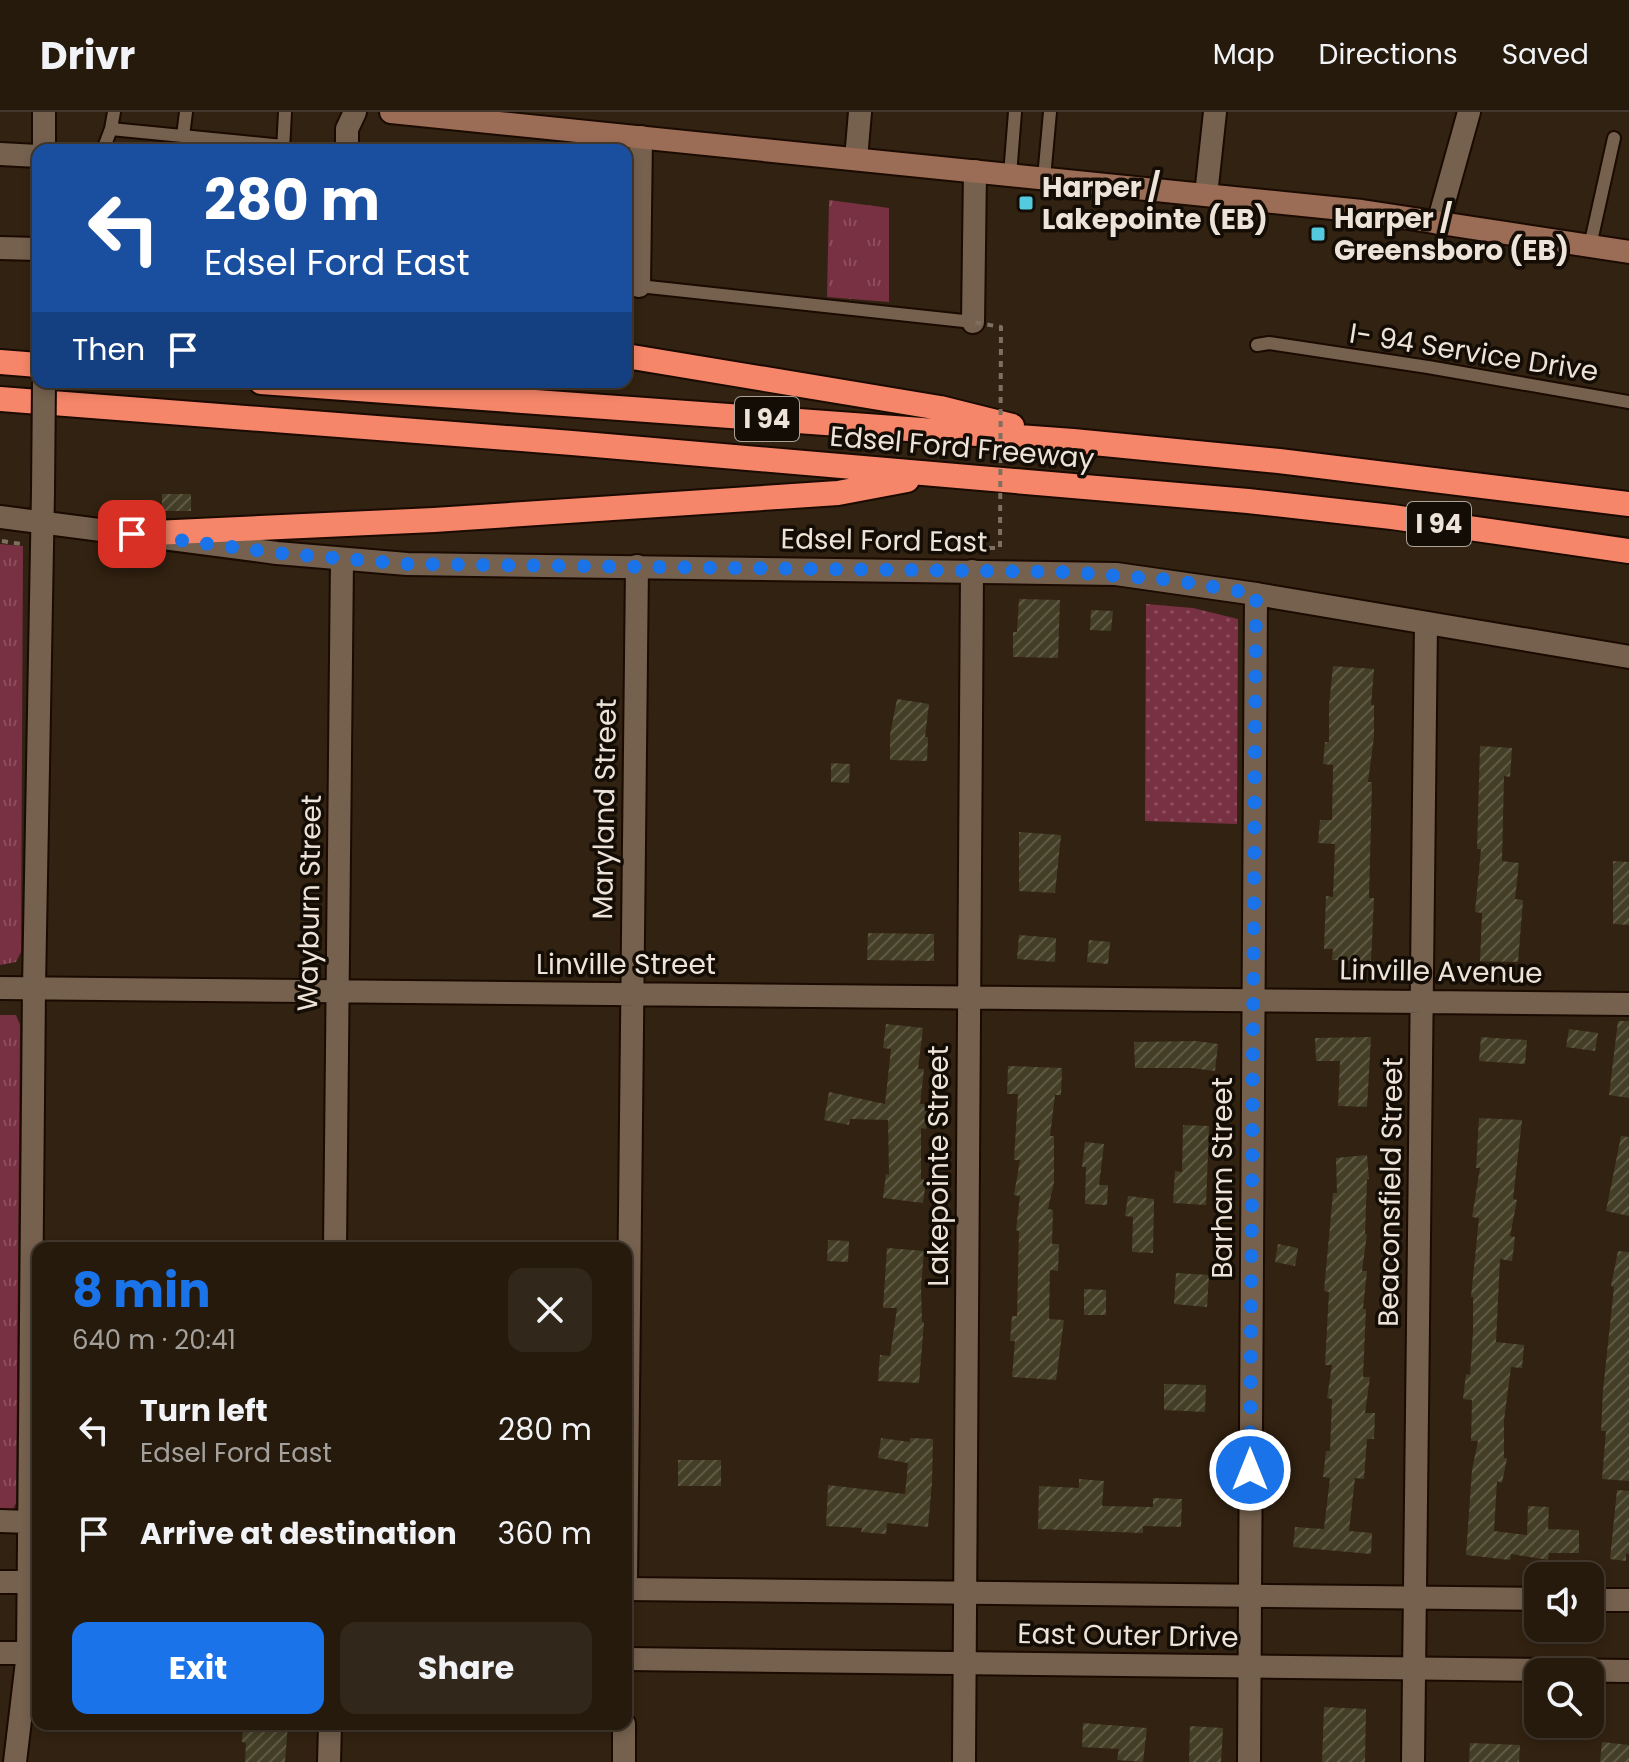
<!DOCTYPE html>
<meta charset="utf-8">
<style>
:root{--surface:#261a0d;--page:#32271b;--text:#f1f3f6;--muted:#a4a19d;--line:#42382e;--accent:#1a73e8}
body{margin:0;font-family:Poppins,sans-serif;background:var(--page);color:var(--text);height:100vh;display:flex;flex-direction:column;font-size:30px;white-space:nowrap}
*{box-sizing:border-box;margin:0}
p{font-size:26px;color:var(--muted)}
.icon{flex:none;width:44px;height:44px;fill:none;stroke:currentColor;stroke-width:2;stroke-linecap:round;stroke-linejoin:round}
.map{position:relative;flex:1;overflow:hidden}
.side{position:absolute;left:32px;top:1130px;width:600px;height:488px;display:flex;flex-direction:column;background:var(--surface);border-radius:16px;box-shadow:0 4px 12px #0003,0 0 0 2px var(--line)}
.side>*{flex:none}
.guide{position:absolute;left:32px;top:32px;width:600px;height:244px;border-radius:16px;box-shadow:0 4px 12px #0003,0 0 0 2px var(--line);background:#1a4fa0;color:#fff;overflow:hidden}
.fabs{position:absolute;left:1524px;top:1450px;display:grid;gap:16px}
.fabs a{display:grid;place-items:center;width:80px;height:80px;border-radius:16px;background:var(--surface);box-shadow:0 4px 12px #0003,0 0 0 2px var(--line);font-size:40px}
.pin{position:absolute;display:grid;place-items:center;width:68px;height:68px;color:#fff;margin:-34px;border-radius:16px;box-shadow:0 4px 12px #0006}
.me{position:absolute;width:88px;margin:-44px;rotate:0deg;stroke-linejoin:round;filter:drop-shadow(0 0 6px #0008)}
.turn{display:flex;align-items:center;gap:28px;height:168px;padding:0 40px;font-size:36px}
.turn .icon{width:104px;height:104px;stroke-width:2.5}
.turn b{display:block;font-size:56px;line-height:68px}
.then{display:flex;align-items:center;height:76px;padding:0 40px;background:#0003;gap:16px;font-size:30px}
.round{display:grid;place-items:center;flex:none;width:84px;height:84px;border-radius:16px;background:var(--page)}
.overview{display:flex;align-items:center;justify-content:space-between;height:136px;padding:0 40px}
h1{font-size:48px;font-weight:700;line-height:60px;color:var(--accent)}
.primary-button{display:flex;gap:16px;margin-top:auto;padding:16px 40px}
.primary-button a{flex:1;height:92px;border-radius:16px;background:var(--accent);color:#fff;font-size:32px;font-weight:700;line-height:92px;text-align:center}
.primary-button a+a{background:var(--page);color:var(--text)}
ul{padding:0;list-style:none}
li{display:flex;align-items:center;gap:24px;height:104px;padding:0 40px}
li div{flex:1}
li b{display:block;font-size:30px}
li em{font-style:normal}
header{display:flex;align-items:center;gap:48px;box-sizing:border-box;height:112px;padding:0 40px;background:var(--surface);border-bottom:2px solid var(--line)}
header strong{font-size:38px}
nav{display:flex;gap:44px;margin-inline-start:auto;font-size:28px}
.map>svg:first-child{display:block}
.grass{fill:url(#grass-tufts)}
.park{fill:url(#park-dots)}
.building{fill:url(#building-hatch)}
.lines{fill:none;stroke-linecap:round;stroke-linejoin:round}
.service-casing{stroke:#1a0a00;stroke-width:16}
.minor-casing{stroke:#1a0a00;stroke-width:26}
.tertiary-casing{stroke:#1a0a00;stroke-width:26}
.secondary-casing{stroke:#1a0a00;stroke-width:26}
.motorway-casing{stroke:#1a0a00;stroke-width:28}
.path{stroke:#7e7061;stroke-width:4;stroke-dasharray:6 6;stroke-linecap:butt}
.service{stroke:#75614e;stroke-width:12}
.minor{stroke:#75614e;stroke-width:22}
.tertiary{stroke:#75614e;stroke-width:22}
.secondary{stroke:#9b6c56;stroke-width:22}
.motorway{stroke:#f58669;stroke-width:24}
.tertiary-bridge-casing{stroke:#1a0a00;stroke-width:26;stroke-linecap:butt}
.path-bridge{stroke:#7e7061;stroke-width:4;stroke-dasharray:6 6;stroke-linecap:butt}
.tertiary-bridge{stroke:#75614e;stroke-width:22}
.route{stroke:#1a73e8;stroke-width:14;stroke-dasharray:0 25.2}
.poi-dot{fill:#54cade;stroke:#140d06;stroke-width:3}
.labels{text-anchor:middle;stroke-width:7;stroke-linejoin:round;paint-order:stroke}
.shield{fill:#140d06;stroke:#ada399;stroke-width:2}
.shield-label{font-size:26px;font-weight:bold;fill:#eee3d8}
.poi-label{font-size:28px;font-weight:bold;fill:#eee3d8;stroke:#140d06;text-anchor:start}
.street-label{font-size:28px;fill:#eee3d8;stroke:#140d06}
</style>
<header>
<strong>Drivr</strong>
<nav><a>Map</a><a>Directions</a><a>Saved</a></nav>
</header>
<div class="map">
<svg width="1629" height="1650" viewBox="0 0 1629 1650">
<defs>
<pattern id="grass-tufts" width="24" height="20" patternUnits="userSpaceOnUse" patternTransform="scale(2)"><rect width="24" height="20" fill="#783043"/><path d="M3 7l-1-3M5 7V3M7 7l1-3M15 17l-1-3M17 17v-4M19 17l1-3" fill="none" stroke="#8c4e5d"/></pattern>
<pattern id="park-dots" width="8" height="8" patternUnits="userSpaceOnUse" patternTransform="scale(2)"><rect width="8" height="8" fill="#783043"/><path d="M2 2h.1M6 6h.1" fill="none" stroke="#8c4e5d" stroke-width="1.8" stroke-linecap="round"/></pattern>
<pattern id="building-hatch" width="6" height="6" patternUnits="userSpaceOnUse" patternTransform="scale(2)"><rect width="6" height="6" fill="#443e26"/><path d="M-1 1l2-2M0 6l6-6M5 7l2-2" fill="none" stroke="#5f5a45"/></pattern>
</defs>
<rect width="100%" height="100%" fill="#322211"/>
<!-- grass -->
<path class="grass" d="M829,88L889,96V190L827,185Z
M0,432L23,434L21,840L16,850L0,853Z
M0,903H16L20,913L16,1391L11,1401L0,1404Z"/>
<!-- park -->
<path class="park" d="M1146,492L1193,496L1238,507L1237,712L1145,709Z"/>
<!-- building -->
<path class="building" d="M162,382H191V399H162Z
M1019,487L1060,488L1058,546L1013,545V520H1017Z
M1091,498L1113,499L1111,519L1090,518Z
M1333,554L1374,557L1371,593H1374V624L1368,670H1372L1369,786H1374L1371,849L1332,848L1333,837H1324L1326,784L1333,785L1335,732L1318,731L1320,708H1332L1333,653L1323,652L1325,630H1329V594Z
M897,587L929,592L925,625H928L927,649L890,648V623Z
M1480,634L1512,636L1510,665L1504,664L1502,749L1519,751L1515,787L1523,788L1518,850L1480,849L1482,801L1475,800L1481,737H1477Z
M831,651L850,652L849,671L831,670Z
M1019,720L1061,723L1055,781L1019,779Z
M1613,749L1629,750V813L1613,812Z
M868,821L934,822V849L867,848Z
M1019,823L1056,826L1055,850L1017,847Z
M1089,828L1110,830L1108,852L1087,850Z
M1618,909H1629V986L1609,983Z
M886,912L923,916L918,957H924L920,992H927L929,1001L926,1017L921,1016V1067L926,1068L923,1091L883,1086L886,1062L889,1063L888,1008L850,1007L849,1013L824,1008L829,980L885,992L891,937L883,936Z
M1569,917L1598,921L1595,939L1566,935Z
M1371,925L1367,995L1338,994L1340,949H1316L1315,926Z
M1481,925L1527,928L1525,952L1479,949Z
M1196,929L1218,932L1215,959L1191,956H1135L1134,930Z
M1008,954L1062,956L1061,983H1055L1050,1024H1054V1070L1048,1097L1053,1098L1052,1132H1059L1058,1159L1050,1158L1049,1207L1064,1208L1056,1268L1012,1265L1015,1229H1010L1012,1204H1017L1019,1119L1016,1118L1020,1084L1014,1083L1020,1048H1014L1018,982H1007Z
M1479,1006L1522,1008L1513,1087L1517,1088L1510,1124L1515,1125L1512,1149L1500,1147L1496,1230L1524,1233L1522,1256L1511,1255L1504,1308V1346H1507L1502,1371L1497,1369L1494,1419L1527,1423L1528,1394L1549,1395L1548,1417L1579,1418V1441H1549L1548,1448L1511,1442L1510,1448L1466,1443L1472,1358L1478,1329H1471L1472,1288L1463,1287L1466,1262L1470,1263L1473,1220V1185H1471L1479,1106L1472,1105L1480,1056H1476Z
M1183,1013L1209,1014L1206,1093L1173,1091L1175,1059L1182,1060Z
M1621,1024L1629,1025V1104L1606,1099Z
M1085,1030L1104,1032L1099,1073H1108L1107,1093L1085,1092L1086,1055H1082Z
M1367,1043L1369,1067H1367L1365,1122H1367L1362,1159H1367L1363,1197H1366L1363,1265H1370L1365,1301H1375L1374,1327H1367L1364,1367L1355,1366L1349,1419L1372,1421L1371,1442L1293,1435L1295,1415L1324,1417L1330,1366L1323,1365L1326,1339H1330L1332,1287L1327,1286L1332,1253H1325L1329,1180L1324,1179L1333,1081H1337L1336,1046Z
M1128,1084L1154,1087L1153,1141L1132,1140L1133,1105L1125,1104Z
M828,1128L849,1129L848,1150L827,1149Z
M1278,1132L1298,1136L1295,1154L1275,1150Z
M887,1136L924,1139L921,1174L922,1210H924L919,1271L878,1269L880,1243L890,1244L897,1196H883Z
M1618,1139L1629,1140V1369L1602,1367L1606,1319H1601L1603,1278L1614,1175L1611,1174Z
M1176,1161L1209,1163L1207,1195L1174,1192Z
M1084,1177L1106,1178V1203H1084Z
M1164,1272L1206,1273L1205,1300L1164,1298Z
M881,1326L910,1330V1326L933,1327L932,1371L928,1415L887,1411L886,1422L861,1420L862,1416L826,1414L828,1373L905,1382L908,1351L878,1346Z
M678,1348H721V1374H678Z
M1079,1367L1104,1369L1102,1394L1153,1395V1386L1182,1387L1181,1415L1143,1414V1421L1038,1417L1039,1374L1079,1376Z
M1617,1378L1629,1379V1442L1626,1441V1449L1610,1447Z
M1324,1595L1366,1597L1365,1650H1322Z
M1083,1611L1147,1616L1143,1650L1117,1648L1119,1637L1082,1635Z
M243,1612H288L285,1650H245L246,1631L242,1630Z
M1190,1614L1223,1616L1221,1650H1189Z
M1602,1630L1629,1633V1650H1600Z
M1470,1631L1520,1633L1519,1650H1469Z"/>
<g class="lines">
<defs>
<path id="service" d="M111,17L283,34
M183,24L186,0
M103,38L111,17L114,0
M283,38L285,0
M1010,63L1015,0
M1044,66L1050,0
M1590,134L1614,26
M639,174L973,210
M1257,233L1269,231L1428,255L1629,290"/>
<path id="minor" d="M347,38V17L355,0
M856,47L860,0
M1206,83L1215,0
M1438,111L1469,0
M639,174L641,25
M973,210L975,59
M0,876L1629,892
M335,1136L342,447
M626,1469L637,454
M329,1650L330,1612
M624,1650V1612
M964,1650L972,459
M1249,1650L1256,482
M1413,1650L1426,511"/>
<path id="tertiary" d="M44,38V0
M0,42L38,44
M0,136L38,137
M0,405L277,441L407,452L1116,462L1256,482L1629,545
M0,1409L30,1410
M0,1470H38
M626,1477L1538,1487
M1590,1488H1629
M0,1541H38
M626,1547L1629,1559
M15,1650L28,1541L34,876L43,379"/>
<path id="secondary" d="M391,0L1362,99L1629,140"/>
<path id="motorway" d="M626,244L940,296L1012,314
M0,250L38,253
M261,270L1073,329L1279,349L1629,392
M0,287L572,331L1248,389L1392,405L1629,439
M132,422L434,408L838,381L907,368"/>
</defs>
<!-- service casing -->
<use href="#service" class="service-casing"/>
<!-- minor casing -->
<use href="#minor" class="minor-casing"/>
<!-- tertiary casing -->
<use href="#tertiary" class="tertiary-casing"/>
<!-- secondary casing -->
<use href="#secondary" class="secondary-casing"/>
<!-- motorway casing -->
<use href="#motorway" class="motorway-casing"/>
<!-- path -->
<path class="path" d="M2,429L21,432"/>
<!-- service -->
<use href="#service" class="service"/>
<!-- minor -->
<use href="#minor" class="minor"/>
<!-- tertiary -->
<use href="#tertiary" class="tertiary"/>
<!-- secondary -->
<use href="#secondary" class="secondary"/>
<!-- motorway -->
<use href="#motorway" class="motorway"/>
<defs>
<path id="tertiary-bridge" d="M43,379L44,270"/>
</defs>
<!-- tertiary-bridge casing -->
<use href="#tertiary-bridge" class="tertiary-bridge-casing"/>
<!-- path-bridge -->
<path class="path-bridge" d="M953,436H1000L1001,215L973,210"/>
<!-- tertiary-bridge -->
<use href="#tertiary-bridge" class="tertiary-bridge"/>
</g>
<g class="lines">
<!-- route -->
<path class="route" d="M132,422L277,441L407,452L1068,460L1172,468L1256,482L1250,1358"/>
</g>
<!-- markers -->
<g class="poi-dot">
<rect x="1018" y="83" width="16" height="16" rx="4"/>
<rect x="1310" y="114" width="16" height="16" rx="4"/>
</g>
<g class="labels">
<!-- shield labels -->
<g class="shield">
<rect x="735" y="285" width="64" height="44" rx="6"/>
<rect x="1407" y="390" width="64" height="44" rx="6"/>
</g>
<g class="shield-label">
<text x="767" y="316">I 94</text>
<text x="1439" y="421">I 94</text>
</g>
<!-- poi labels -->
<g class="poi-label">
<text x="1042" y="85">Harper /<tspan x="1042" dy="32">Lakepointe (EB)</tspan></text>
<text x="1334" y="116">Harper /<tspan x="1334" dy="32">Greensboro (EB)</tspan></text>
</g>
<!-- street labels -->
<g class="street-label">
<text transform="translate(1474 240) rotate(9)" y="10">I- 94 Service Drive</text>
<text transform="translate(962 335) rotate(5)" y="10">Edsel Ford Freeway</text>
<text transform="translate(884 428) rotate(1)" y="10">Edsel Ford East</text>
<text transform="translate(604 697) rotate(-89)" y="10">Maryland Street</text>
<text transform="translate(309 791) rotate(-89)" y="10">Wayburn Street</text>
<text x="626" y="862">Linville Street</text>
<text transform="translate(1441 859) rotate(1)" y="10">Linville Avenue</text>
<text transform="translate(938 1054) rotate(-90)" y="10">Lakepointe Street</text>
<text transform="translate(1222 1066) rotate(-90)" y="10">Barham Street</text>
<text transform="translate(1390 1080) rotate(-89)" y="10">Beaconsfield Street</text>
<text transform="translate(1128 1523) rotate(1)" y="10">East Outer Drive</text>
</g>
</g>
</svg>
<div class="fabs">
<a><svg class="icon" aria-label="sound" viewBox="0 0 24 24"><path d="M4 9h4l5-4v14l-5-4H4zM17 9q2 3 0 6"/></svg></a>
<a><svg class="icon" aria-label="search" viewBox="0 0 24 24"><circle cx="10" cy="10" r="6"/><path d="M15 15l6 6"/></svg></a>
</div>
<div class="pin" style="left:132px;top:422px;background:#d93025"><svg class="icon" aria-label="arrive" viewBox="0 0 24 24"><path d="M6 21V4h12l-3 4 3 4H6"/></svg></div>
<svg class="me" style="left:1250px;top:1358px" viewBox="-20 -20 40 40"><circle r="17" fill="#1a73e8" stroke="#fff" stroke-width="3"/><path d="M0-11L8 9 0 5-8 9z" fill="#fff"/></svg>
<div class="guide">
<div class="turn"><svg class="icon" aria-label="left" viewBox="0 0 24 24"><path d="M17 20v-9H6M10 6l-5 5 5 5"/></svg><div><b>280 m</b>Edsel Ford East</div></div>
<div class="then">Then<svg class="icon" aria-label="arrive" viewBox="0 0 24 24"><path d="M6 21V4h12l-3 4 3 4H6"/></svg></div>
</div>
<section class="side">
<div class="overview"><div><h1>8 min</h1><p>640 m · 20:41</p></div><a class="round"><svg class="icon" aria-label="close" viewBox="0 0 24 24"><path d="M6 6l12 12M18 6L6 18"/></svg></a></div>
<ul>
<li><svg class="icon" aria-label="left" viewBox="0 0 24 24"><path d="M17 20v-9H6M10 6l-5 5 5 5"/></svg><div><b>Turn left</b><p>Edsel Ford East</p></div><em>280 m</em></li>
<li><svg class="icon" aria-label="arrive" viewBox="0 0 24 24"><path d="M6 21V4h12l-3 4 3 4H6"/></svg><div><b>Arrive at destination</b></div><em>360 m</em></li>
</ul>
<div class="primary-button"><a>Exit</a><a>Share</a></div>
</section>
</div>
